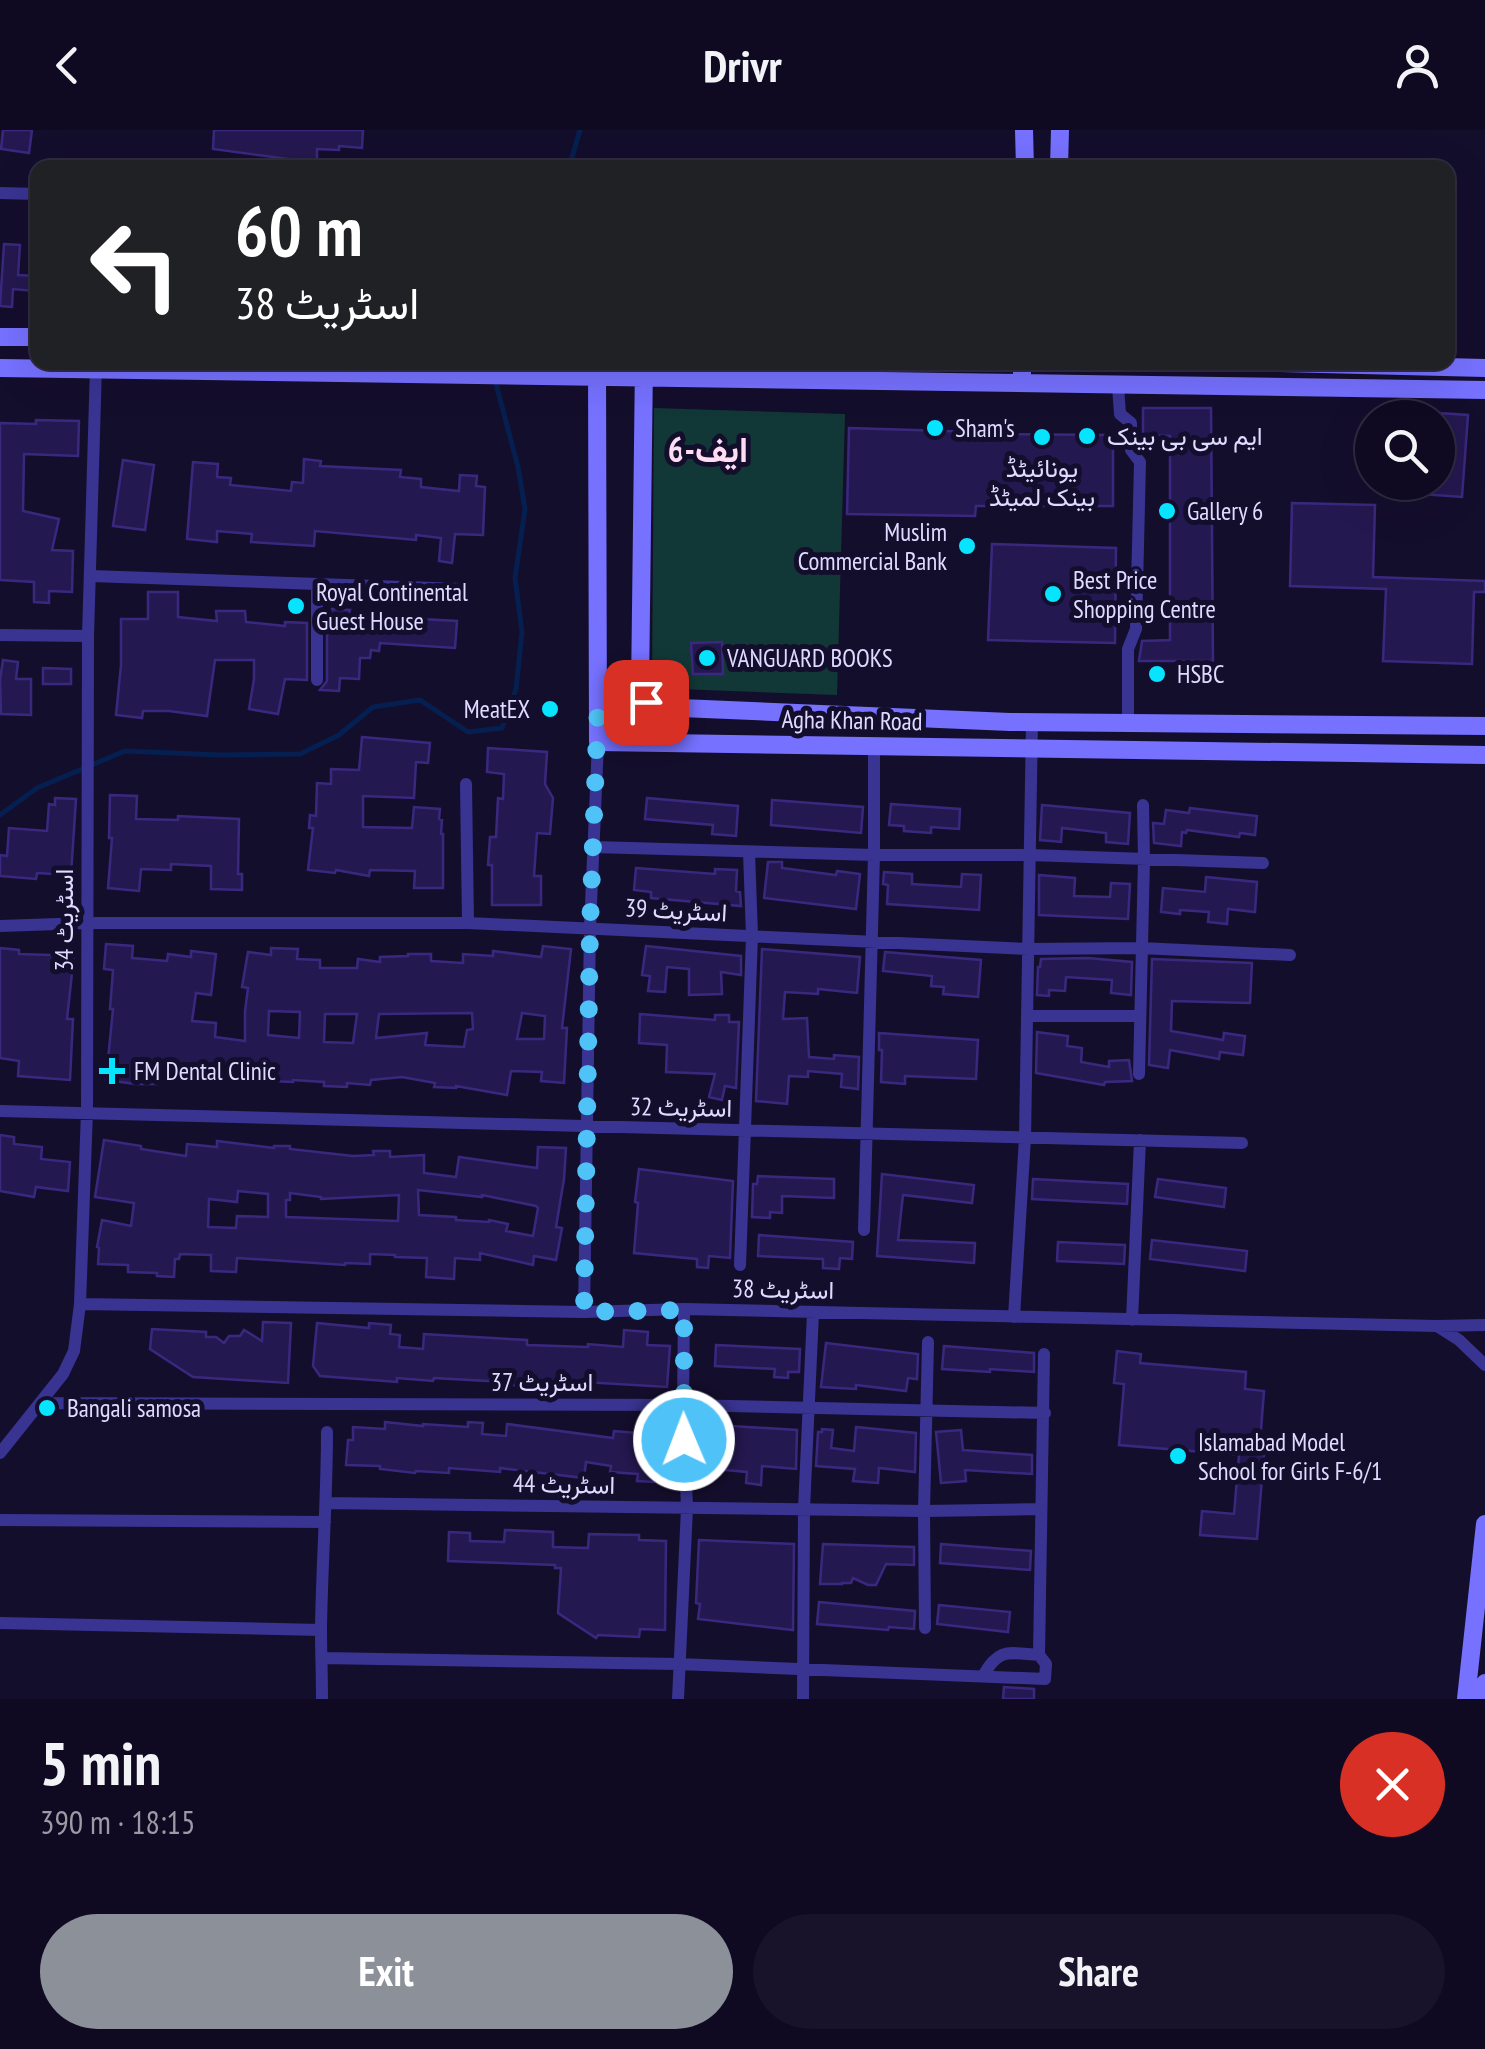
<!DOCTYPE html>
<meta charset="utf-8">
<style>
:root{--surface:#0f0a22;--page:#18132a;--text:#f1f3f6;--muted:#9b9aa5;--line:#2f2b40;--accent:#8c9099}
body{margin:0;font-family:"PT Sans Narrow",Vazirmatn,sans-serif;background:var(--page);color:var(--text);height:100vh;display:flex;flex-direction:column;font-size:38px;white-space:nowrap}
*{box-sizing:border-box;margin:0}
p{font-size:32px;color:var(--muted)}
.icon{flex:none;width:55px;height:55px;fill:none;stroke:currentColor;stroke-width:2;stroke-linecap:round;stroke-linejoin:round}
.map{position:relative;height:1569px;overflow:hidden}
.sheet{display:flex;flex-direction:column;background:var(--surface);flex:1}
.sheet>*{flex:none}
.guide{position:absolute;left:30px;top:30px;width:1425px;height:210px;border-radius:20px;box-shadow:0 10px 40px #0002,0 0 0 2px var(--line);background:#202124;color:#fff;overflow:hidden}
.buttons{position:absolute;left:1355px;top:270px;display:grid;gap:20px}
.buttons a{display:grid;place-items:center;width:100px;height:100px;border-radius:50%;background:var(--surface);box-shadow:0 10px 40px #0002,0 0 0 2px var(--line);font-size:50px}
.pin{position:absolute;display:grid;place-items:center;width:85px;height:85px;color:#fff;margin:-42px;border-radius:20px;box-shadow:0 5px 15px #0006}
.me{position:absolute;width:110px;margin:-55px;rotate:359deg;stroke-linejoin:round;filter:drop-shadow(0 0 8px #0008)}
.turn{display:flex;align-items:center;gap:35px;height:210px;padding:0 40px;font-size:45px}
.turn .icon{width:130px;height:130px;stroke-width:2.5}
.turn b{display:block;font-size:70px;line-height:85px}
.round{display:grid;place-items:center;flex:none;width:105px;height:105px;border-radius:52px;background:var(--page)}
.overview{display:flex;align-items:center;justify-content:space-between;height:170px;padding:0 40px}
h1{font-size:60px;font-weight:600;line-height:75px}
.cta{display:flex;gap:20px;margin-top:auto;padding:20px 40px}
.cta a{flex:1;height:115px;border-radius:60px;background:var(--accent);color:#fff;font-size:40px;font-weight:600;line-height:115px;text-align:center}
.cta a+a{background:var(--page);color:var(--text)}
header{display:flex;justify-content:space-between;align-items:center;height:130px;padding:0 40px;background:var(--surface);font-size:45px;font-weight:600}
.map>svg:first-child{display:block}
.green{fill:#113837}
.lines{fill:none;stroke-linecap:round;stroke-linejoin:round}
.stream{stroke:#051f50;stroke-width:5}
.building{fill:#241850;stroke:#3a287f;stroke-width:2.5;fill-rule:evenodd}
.street{stroke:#393491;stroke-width:12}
.secondary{stroke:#7671ff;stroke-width:18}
.route{stroke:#4fc3f7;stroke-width:18;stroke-dasharray:0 32.4}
.poi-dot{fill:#06e4ff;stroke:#140e2d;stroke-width:4}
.labels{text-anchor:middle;stroke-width:10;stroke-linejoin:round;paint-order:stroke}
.poi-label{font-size:25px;fill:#dfdaff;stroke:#140e2d;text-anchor:start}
.street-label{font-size:25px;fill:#dfdaff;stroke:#140e2d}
.district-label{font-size:35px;font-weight:bold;fill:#ffdcf2;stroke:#140e2d}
</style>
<header><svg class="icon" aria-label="back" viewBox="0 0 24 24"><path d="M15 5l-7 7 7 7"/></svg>Drivr<svg class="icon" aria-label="person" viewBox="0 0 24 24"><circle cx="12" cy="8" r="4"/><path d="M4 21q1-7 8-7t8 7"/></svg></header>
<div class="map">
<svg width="1485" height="1569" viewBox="0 0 1485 1569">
<rect width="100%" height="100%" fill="#140e2d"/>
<!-- green -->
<path class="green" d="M654,278L845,284L837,565L652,558Z"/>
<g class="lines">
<!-- stream -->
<path class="stream" d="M569,38L580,0
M0,685L37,658L125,621L220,625L300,624L339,605L373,577L420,570L468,602L502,598L516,559L522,502L515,448L525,379L518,337L495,250"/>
</g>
<!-- building -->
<path class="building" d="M3,0H32L29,23L1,19Z
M214,0H363L362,18L339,16V20L317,19V38H303L304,31L213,19Z
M4,114L20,115L18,145L35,146L34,161L13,159L12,177L0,176Z
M1143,278H1211L1213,531H1139L1142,511L1170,510V306L1143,305Z
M1438,283L1468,285L1462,367L1393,362V352H1438Z
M36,290L79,291L78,326L24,324L23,381L59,389L52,420L73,421L72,462L49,461V473L34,472V452L0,450V293L36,294Z
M849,298L978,302V304L1113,305V376H976L975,386L847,384Z
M304,329L321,331L320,336L401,340L400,347L421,349V357L459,361L460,345L477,346L476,356L485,357L483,405L455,404L452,433L439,431L441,408L416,405V410L315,401L314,416L251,412L252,404L217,401V412L187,409L193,332L218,334L217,347L231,348L230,355L291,361L292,352L303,353Z
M123,330L154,335L145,400L113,396Z
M1292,373L1375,375L1373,447L1485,451V462H1474L1472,534L1383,531L1386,459L1290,456Z
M992,414L1116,418L1115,513L988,510Z
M148,462H178V487L217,491L216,481H245L246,492L285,496V492L307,493V550L285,549L278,584L249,579L254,549V530H215L207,586L169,581H143L142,588L116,585L121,535V489H148Z
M332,479L350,480L349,485L457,491L455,518L380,513L379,521L371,520L370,528H360L359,549L340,548L339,561L320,560L327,551V494H331Z
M722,512L723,544H693L691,513Z
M3,530L18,532L16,549H31V585L1,584L0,550Z
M43,538L71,539V554H43Z
M362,607L430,613L428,633L416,632L414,668L363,666V697L412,698L414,677L440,679L439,689L442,690L441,704H443V758H414L415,741L370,740L369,746L336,740L335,743L308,740L313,698H309L310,685L316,686L317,653L331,654V639L359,640Z
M488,618L547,622L545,654L553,668L550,704L537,703L534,746H541V775H492V735H488L490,707H496L498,668L503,669L504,644L487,642Z
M110,665L137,666L136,689L178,690V686L239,689L238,744H242V760L211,759V736L171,734V740L141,739L139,761L108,758L112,708H109Z
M55,668L76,669L71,745L37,743L36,749L0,746V725L7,726L9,698L47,701L49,674L55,675Z
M647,668L738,676L736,706L712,704L713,695L645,689Z
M772,670L863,677L861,703L771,695Z
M891,674L960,679L959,699L931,697V703L904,701V696L889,695Z
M1042,675L1130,683L1128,714L1106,712V703L1062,698L1061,712L1040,710Z
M1190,678L1257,686L1255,705L1240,703L1239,707L1187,700L1186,703L1182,702L1181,716L1154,713L1153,693L1164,694L1166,680L1189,683Z
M768,732H782V738L836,745L837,741L860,744L856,779L764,768Z
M636,738L715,744V739L737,740L736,761L740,762L741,776L651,768V762L634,760Z
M884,742L912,744V754L961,757L962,744L981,745L979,780L887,774L888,755L883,754Z
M1039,745L1075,748L1074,766L1110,767L1111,753L1130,754L1128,789L1039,785Z
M1206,747L1257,752L1255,782L1228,779L1227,794L1208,792L1209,782L1180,780V784L1161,782L1163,758L1205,762Z
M106,814L133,816L132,828L167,831L168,824L191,827V821L216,824L211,865L196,863L192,891L216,893L215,907L245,911V881L248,858L242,857L248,822L271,825V818L298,819L297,829L320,830V838H357L358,829L380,832V827L408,826V824H431V831L463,833V824L493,826V821L541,827L543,816L571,819L562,898H567L564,953L541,951L542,942L511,941L507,965L456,956V958L434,957L435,953L402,947L371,950L370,955L347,953V957L324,956V952L293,950V952L270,951L271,948L238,946L237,951L212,947L211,952L157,946V954H135L106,950L113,879H110L113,840L104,839ZM269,881L300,882L299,908L268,905ZM472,883L473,899L467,900L464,917L425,915L427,903L376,908L379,884ZM522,883L545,886L544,909H517ZM325,884H357L353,913L324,912Z
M646,816L741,826V845L721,842L722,864L689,865V839L667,837L665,862L648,861L650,846L642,845Z
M0,818L19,820V824L51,825L52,822L74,825L67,889H73L70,950L18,946L19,931L0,928Z
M762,819L860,827L857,863L818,859V864L785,862L783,889L807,888L809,927L834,929V925L859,927L858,959L841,957L842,944L808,941V947L789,946L787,974L756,971Z
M885,822L981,830L978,867L943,864L944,857L931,856L932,846L883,841Z
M1088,828L1132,832L1131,865L1111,863L1112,850L1066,847L1065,861L1049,860V866L1037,865L1038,837H1040L1041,829Z
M1152,829L1252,833L1250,873L1172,871L1171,901L1223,910L1224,903L1245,906L1243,925L1220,922L1219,929L1170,920L1168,938L1149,935Z
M640,884L715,890V885H729V892H739L736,958L725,956L722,970L709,967L715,944L666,942L667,915L639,913Z
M1037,902L1068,906L1067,916L1082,918L1081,932L1109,937V931L1129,930L1132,951L1105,952L1104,955L1036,943Z
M879,903L978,910L976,949L905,946V954L881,952L882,920H879Z
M0,1005L14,1007V1014L42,1017L41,1029L70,1032L68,1061L36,1057L34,1067L0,1061Z
M104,1010L141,1016V1019L186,1026L187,1014L217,1017V1011L274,1018V1016H290V1019L353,1026L374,1025L373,1021H390V1027L424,1025V1043L456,1047L459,1027L537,1038L538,1017L566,1018L564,1049L556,1097L562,1098L556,1130L534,1126L533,1135L480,1123V1130L455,1128L454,1149L426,1147L427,1128L395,1127V1125L370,1124V1134L345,1133V1135L237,1128L236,1142L211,1141V1125L180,1124L179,1129H175L174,1147L157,1146V1143L128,1142V1135L98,1134L99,1118L97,1117L102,1090L131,1096L134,1073L95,1067ZM418,1060L482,1067V1065L536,1076L538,1078L533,1106L506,1101L508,1094L489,1090V1092L456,1090V1087L419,1085ZM238,1061L268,1064V1087L237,1086L236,1098L208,1097L209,1069L237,1072ZM290,1063L321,1067V1069L399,1065L398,1091L286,1087V1070H290Z
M639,1039L733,1051L730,1128L709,1126L708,1138L697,1137V1129L634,1123L638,1073L635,1072Z
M882,1044L974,1055L972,1073L903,1065L898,1110L975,1113L974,1133L877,1126Z
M758,1046L834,1049V1068L782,1066V1083L770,1082V1088L752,1087L753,1054H757Z
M1033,1049L1128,1054L1127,1074L1032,1069Z
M1158,1049L1226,1058L1224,1077L1155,1067Z
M759,1105L853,1112L852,1129L840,1128L839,1139L823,1138V1129L758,1126Z
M1152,1110L1247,1121L1245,1141L1150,1129Z
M1058,1112L1125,1115L1124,1134L1057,1131Z
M263,1192L291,1193L288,1253L193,1247L150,1219L152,1199L206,1202V1207H216L224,1213L229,1206H240L244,1200L262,1211Z
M317,1193L369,1198V1193L391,1195L390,1204L400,1205L399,1217L423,1219L424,1204L527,1210V1215L588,1217V1214L623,1217L624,1200L648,1202L647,1215L670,1216L667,1257L584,1252V1258L505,1255V1252L434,1248L433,1251L397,1248V1252L320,1246L313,1236Z
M826,1213L918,1224L917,1249L908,1248L906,1261L856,1255V1259L821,1257Z
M716,1215L800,1219L799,1242H788V1248L774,1247L775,1239L715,1236Z
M944,1216L1034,1223V1242L990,1239V1242L942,1239Z
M1117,1221L1141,1224L1140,1233L1246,1242L1245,1259L1264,1261L1259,1325H1264L1257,1409L1200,1405L1202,1381L1234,1384L1239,1325L1119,1315L1124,1254L1114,1253Z
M385,1292L423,1296V1294L468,1297V1292L483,1293L482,1304L506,1306L507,1294L613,1308L614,1301L638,1303L639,1299L670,1302L666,1347L654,1345V1352L637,1351L638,1344L610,1342L611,1336L586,1332L584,1348L500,1338V1342L449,1338V1343L416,1341L415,1343L380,1339V1336L346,1335L348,1310H353V1297L385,1299Z
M715,1295L797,1300L796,1339L762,1336L761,1355L746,1353L747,1342L703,1338L705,1317L713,1318Z
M856,1297L916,1303L915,1342L879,1338L878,1353L853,1351L855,1339L816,1336L818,1302H822V1299L833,1300L831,1318L854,1321Z
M961,1300L963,1320L1032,1325V1344L965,1340L966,1351L941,1353L936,1302Z
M505,1400L553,1402V1417L588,1418L589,1404L639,1405V1410L666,1411L665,1500L640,1499L639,1507L598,1505L596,1508L558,1483L561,1438H555V1435L448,1431L449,1402L470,1403V1411L504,1412Z
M699,1410L794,1414L793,1500L698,1489L700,1474L696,1473Z
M823,1414L914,1417V1435L886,1434L876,1455H868L853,1448L851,1453H842V1454H820Z
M941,1414L1031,1421L1030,1440L940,1433Z
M819,1472L915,1481L914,1499L889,1497L888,1500L817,1494Z
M939,1475L1010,1482L1008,1502L937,1494Z
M1004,1557L1034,1559V1569H1003Z"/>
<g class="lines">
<!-- street -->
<path class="street" d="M0,63L38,64
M1118,256L1120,284L1131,293V320L1140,332L1136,499L1128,519V592
M91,446L461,459
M0,505L88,506
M317,550V454
M466,654L468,793
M593,717L874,725H1030L1263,733
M0,796L86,793H468L1028,819L1141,818L1290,825
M1027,886H1140
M1139,944L1144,729L1143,675
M0,981L1242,1013
M864,1100L874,725V616
M740,1135L752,806L749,722
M80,1174L584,1182L684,1179L1437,1196L1485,1195
M584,1182L590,798L598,612
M1014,1187L1025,1008L1032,592
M1132,1190L1140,1010
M1437,1196L1459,1210L1485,1235
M40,1273L683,1275L1045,1283
M0,1323L63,1244L74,1221L80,1174L87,981L88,506L96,236
M327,1373L924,1381L1040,1379
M0,1390L325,1392
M0,1493L321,1500
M925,1498L924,1381L928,1212
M1039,1525L1044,1224
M322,1528L679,1534L1045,1549L1046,1534L1039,1525C1009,1523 999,1517 983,1546
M322,1569C322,1545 321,1522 321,1498C322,1432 327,1367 327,1302
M678,1569L687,1378L683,1275L684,1179
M803,1569L804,1379L813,1183"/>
<!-- secondary -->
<path class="secondary" d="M1024,0L1025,38
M1059,38L1060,0
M0,207H38
M597,232L598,612L1485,625
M644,232L640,560L646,572L657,577L1010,592L1485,596
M1234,232L1485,238
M0,238L1485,260
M1022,253V232
M598,575C618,589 626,582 646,572
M1466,1569L1485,1394
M1483,1569L1485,1553"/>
</g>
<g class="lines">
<!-- route -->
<path class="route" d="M646,572C626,582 618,589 598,575L590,798L584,1182L684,1180V1310"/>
</g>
<!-- markers -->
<g class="poi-dot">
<circle cx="935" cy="298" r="10"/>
<circle cx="1087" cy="306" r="10"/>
<circle cx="1042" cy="307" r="10"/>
<circle cx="1167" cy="381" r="10"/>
<circle cx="967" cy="416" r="10"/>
<circle cx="1053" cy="464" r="10"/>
<circle cx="296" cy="476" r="10"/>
<circle cx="707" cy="528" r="10"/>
<circle cx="1157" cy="544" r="10"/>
<circle cx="550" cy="579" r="10"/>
<path d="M107 926h10v10h10v10h-10v10h-10v-10h-10v-10h10z"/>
<circle cx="47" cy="1278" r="10"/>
<circle cx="1178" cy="1326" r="10"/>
</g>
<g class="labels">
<!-- poi labels -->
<g class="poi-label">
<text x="955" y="307">Sham's</text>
<text x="1107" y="315">ایم سی بی بینک</text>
<text x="1042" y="347" text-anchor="middle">یونائیٹڈ<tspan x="1042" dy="29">بینک لمیٹڈ</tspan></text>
<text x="1187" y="390">Gallery 6</text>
<text x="947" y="411" text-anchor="end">Muslim<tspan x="947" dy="29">Commercial Bank</tspan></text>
<text x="1073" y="459">Best Price<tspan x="1073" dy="29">Shopping Centre</tspan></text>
<text x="316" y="471">Royal Continental<tspan x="316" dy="29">Guest House</tspan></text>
<text x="727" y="537">VANGUARD BOOKS</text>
<text x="1177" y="553">HSBC</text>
<text x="530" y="588" text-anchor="end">MeatEX</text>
<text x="134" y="950">FM Dental Clinic</text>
<text x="67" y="1287">Bangali samosa</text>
<text x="1198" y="1321">Islamabad Model<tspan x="1198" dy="29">School for Girls F-6/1</tspan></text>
</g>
<!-- street labels -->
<g class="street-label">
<text transform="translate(852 590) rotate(1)" y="9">Agha Khan Road</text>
<text transform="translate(676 780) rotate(3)" y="9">اسٹریٹ 39</text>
<text transform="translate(64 790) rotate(-90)" y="9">اسٹریٹ 34</text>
<text transform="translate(681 977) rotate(1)" y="9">اسٹریٹ 32</text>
<text transform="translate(783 1159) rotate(1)" y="9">اسٹریٹ 38</text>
<text x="542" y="1261">اسٹریٹ 37</text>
<text transform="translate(564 1354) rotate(1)" y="9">اسٹریٹ 44</text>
</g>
<!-- district labels -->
<g class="district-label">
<text x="708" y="332">ایف-6</text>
</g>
</g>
</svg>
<div class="buttons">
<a><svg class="icon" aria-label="search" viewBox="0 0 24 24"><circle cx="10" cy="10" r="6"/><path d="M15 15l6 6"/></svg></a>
</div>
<div class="pin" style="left:646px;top:572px;background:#d93025"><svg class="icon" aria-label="arrive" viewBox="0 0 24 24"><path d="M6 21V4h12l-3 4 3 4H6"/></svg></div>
<svg class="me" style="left:684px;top:1310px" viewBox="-20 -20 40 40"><circle r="17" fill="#4fc3f7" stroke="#fff" stroke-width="3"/><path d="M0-11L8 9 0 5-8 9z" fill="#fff"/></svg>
<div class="guide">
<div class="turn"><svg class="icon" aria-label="left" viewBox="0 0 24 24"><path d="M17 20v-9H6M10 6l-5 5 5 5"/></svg><div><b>60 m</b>اسٹریٹ 38</div></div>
</div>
</div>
<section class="sheet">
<div class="overview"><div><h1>5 min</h1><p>390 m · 18:15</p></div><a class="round" style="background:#d93025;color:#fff"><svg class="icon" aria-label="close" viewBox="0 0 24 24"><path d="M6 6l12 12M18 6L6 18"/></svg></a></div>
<div class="cta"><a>Exit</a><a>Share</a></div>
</section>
